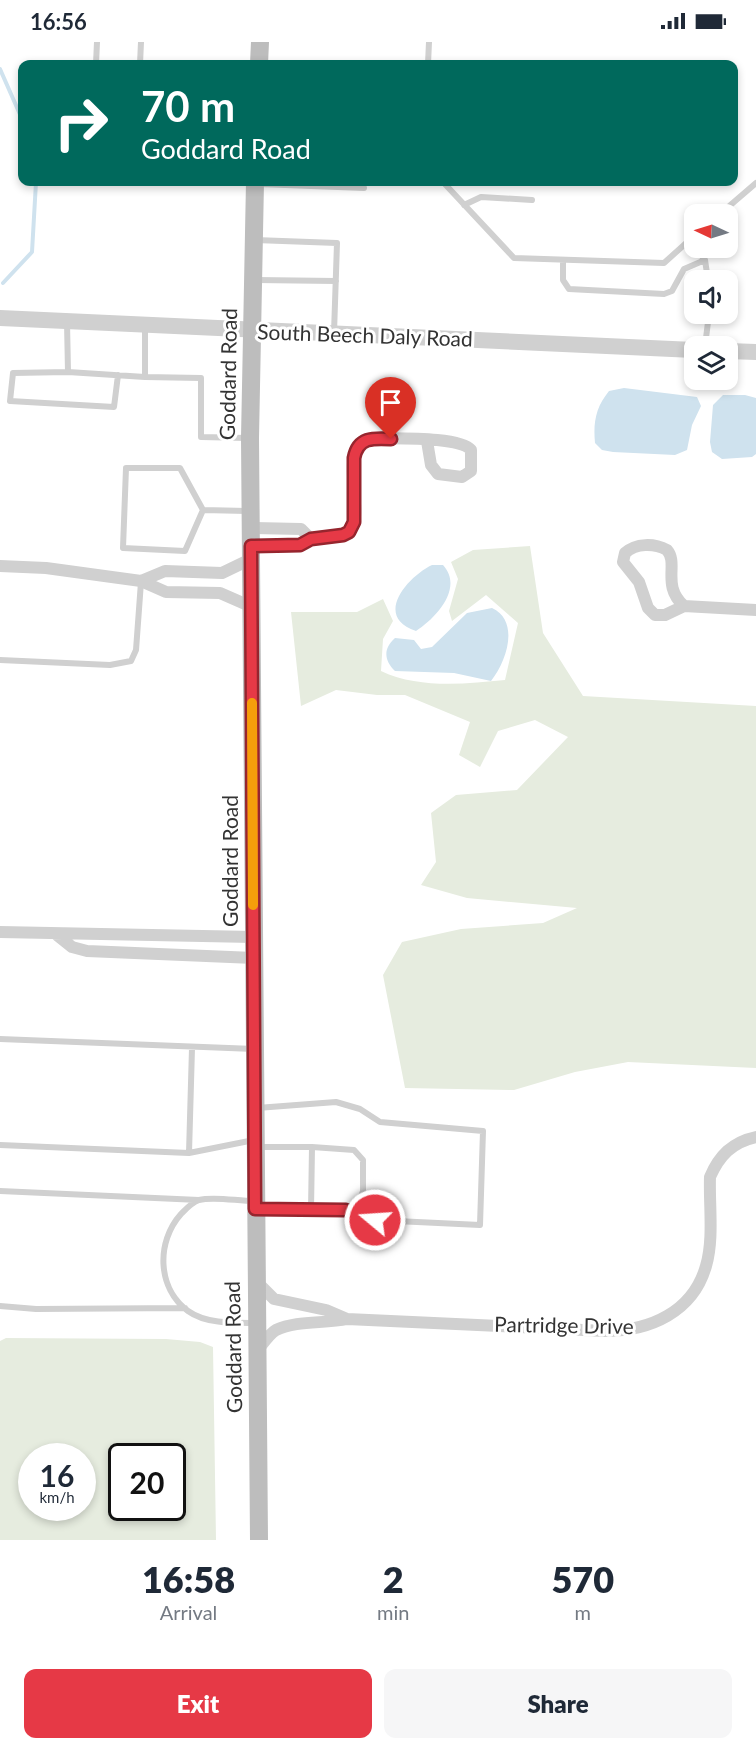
<!DOCTYPE html>
<style>
:root{--surface:#fff;--page:#f6f6f7;--text:#1f2937;--muted:#747a83;--accent:#e63946}
body{margin:0;font-family:Lato,sans-serif;background:var(--page);color:var(--text);height:100vh;display:flex;flex-direction:column;font-size:22px;white-space:nowrap}
*{box-sizing:border-box;margin:0}
p{font-size:20px;color:var(--muted)}
.icon{flex:none;width:33px;height:33px;fill:none;stroke:currentColor;stroke-width:2;stroke-linecap:round;stroke-linejoin:round}
.map{position:relative;height:1498px;overflow:hidden}
.side{display:flex;flex-direction:column;background:var(--surface);flex:1}
.side>*{flex:none}
.banner{position:absolute;left:18px;top:18px;width:720px;height:126px;border-radius:12px;box-shadow:0 3px 9px #0003;background:#00695c;color:#fff;overflow:hidden}
.needle{width:39px;rotate:274deg}
.buttons{position:absolute;left:684px;top:162px;display:grid;gap:12px}
.buttons a{display:grid;place-items:center;width:54px;height:54px;border-radius:12px;background:var(--surface);box-shadow:0 3px 9px #0003;font-size:30px}
.speed{position:absolute;left:18px;top:1401px;display:flex;gap:12px;font-size:30px;font-weight:700;text-align:center}
.speed>*{display:grid;place-content:center;width:78px;height:78px;border-radius:50%;background:var(--surface);box-shadow:0 3px 9px #0003;line-height:1}
.speed small{font-size:15px;font-weight:400}
.speed .limit{border:3px solid #111;border-radius:9px;background:#fff;color:#111}
.pin{position:absolute;display:grid;place-items:center;width:51px;height:51px;color:#fff;margin:-62px -26px;border-radius:50% 50% 50% 0;rotate:-45deg;box-shadow:0 0 6px #0007}
.pin .icon{rotate:45deg}
.me{position:absolute;width:66px;margin:-33px;rotate:288deg;stroke-linejoin:round;filter:drop-shadow(0 0 4px #0008)}
.turn{display:flex;align-items:center;gap:21px;height:126px;padding:0 24px;font-size:27px}
.turn .icon{width:78px;height:78px;stroke-width:2.5}
.turn b{display:block;font-size:42px;line-height:51px}
.eta{display:flex;justify-content:space-evenly;align-items:center;height:102px;text-align:center}
.eta b{font-size:36px;font-weight:800;line-height:42px}
.cta{display:flex;gap:12px;margin-top:auto;padding:12px 24px}
.cta a{flex:1;height:69px;border-radius:12px;background:var(--accent);color:#fff;font-size:24px;font-weight:800;line-height:69px;text-align:center}
.cta a+a{background:var(--page);color:var(--text)}
.status{display:flex;justify-content:space-between;align-items:center;height:42px;padding:0 30px;background:var(--surface);direction:ltr}
.status svg{height:16px;fill:currentColor}
.map>svg:first-child{display:block}
.green{fill:#e6ecdf;fill-rule:evenodd}
.water{fill:#cfe2ee}
.lines{fill:none;stroke-linecap:round;stroke-linejoin:round}
.stream{stroke:#cfe2ee;stroke-width:4}
.service{stroke:#d0d0d0;stroke-width:6}
.minor{stroke:#d0d0d0;stroke-width:12}
.tertiary{stroke:#d0d0d0;stroke-width:16}
.secondary{stroke:#bdbdbd;stroke-width:18}
.route-casing{stroke:#96252e;stroke-width:15}
.route{stroke:#e63946;stroke-width:10}
.slow{stroke:#f59e0b;stroke-width:10}
.labels{text-anchor:middle;stroke-width:6;stroke-linejoin:round;paint-order:stroke}
.street-label{font-size:21px;fill:#333;stroke:#fff}
</style>
<div class="status"><b>16:56</b><svg viewBox="0 0 49 12"><path d="M0 12V9h3v3zM5 12V6h3v6zM10 12V3h3v9zM15 12V0h3v12zM26 1h20v11H26zM47 4h2v5h-2z"/></svg></div>
<div class="map">
<svg width="756" height="1498" viewBox="0 0 756 1498">
<rect width="100%" height="100%" fill="#fff"/>
<!-- green -->
<path class="green" d="M530,504L543,591L583,654L756,664V1026L628,1020L575,1030L514,1048L405,1046L383,933L402,900L461,887L543,881L577,866L467,856L421,843L436,820L431,771L456,753L517,748L568,695L535,678L498,689L480,725L459,713L470,680L405,653H377L336,648L301,664L291,570H357L383,557L393,579L383,597L381,629C419,647 465,642 505,638L518,581L486,553L452,579L449,569L458,537L451,520L473,508Z
M6,1296L166,1297L200,1300L213,1305L216,1498H0V1299ZM32,1414H82V1466H32ZM122,1414H172V1466H122Z"/>
<!-- water -->
<path class="water" d="M624,346L697,355L701,364L692,383L687,408L675,413L613,410L602,408L595,401C593,380 596,365 609,349Z
M723,353H745L756,356V412L752,415L722,417L712,410L710,400L713,363Z
M432,523H443C464,546 436,576 416,589C373,575 407,535 432,523Z
M492,566C520,579 507,619 491,639L454,631L395,629C384,618 383,607 395,596L414,598L421,607L432,605L467,571Z"/>
<g class="lines">
<!-- stream -->
<path class="stream" d="M0,27L22,77
M3,241L32,210L36,140"/>
<!-- service -->
<path class="service" d="M96,22L97,0
M140,22L141,0
M428,22L429,0
M443,140L514,216L664,221L694,194
M259,142L364,146
M464,163L481,155L532,158
M720,172L756,141
M255,198L337,201L334,291
M689,199L705,218L708,238
M563,218V238L569,247L664,252L672,249L684,227L705,218
M256,238L336,239
M67,280L68,330L145,335
M145,285V335L201,336V395L247,396
M705,304L709,272
M68,330L13,331L10,359L114,365L118,333
M203,468L185,509L123,506L126,426H180L203,468L247,469
M0,618L110,623L131,619L136,608L141,540
M0,997L254,1007
M257,1066L336,1060L360,1067L380,1080L483,1089L480,1183L375,1178L346,1168L258,1167
M0,1103L189,1111L254,1098
M259,1105H312L354,1108L363,1118V1149L355,1170
M189,1111L192,1006
M0,1149L199,1158
M254,1159C237,1159 214,1154 199,1158C191,1161 186,1167 181,1172C156,1200 157,1246 188,1269C206,1282 234,1281 255,1281
M311,1168L312,1105
M0,1264L36,1267L185,1266"/>
<!-- minor -->
<path class="minor" d="M251,486L301,487L311,497
M251,504C266,504 283,506 298,503C303,502 306,498 311,497C322,493 337,498 347,491C371,475 331,402 373,396C394,397 459,394 471,408V429L462,435L438,432L431,423L427,399
M251,517L222,531L165,529L141,539L166,550L220,551L252,565
M0,524L46,526L141,539
M684,564C661,543 679,522 667,508C654,501 636,501 625,511L623,520L639,540L648,566L655,573H665L684,564L756,568
M0,890L253,895
M57,893L72,905L87,909L254,916
M255,1238L274,1257L326,1268L347,1277
M257,1309C262,1303 269,1292 276,1288C297,1278 325,1282 347,1277L605,1289C650,1289 693,1270 706,1224C714,1197 709,1163 710,1135C719,1114 732,1100 756,1095"/>
<!-- tertiary -->
<path class="tertiary" d="M0,276L694,308
M728,309L756,310"/>
<!-- secondary -->
<path class="secondary" d="M259,22L260,0
M255,140L250,396L259,1498"/>
</g>
<g class="lines">
<defs>
<path id="route" d="M375,1178L346,1168L255,1167L251,504L300,503L311,497L343,493L349,490L354,480V416C358,395 373,396 391,397"/>
</defs>
<!-- route casing -->
<use href="#route" class="route-casing"/>
<!-- route -->
<use href="#route" class="route"/>
<!-- slow -->
<path class="slow" d="M252,661L253,863"/>
</g>
<g class="labels">
<!-- street labels -->
<g class="street-label">
<text transform="translate(365 294) rotate(2)" y="7">South Beech Daly Road</text>
<text transform="translate(229 332) rotate(-89)" y="7">Goddard Road</text>
<text transform="translate(231 819) rotate(-90)" y="7">Goddard Road</text>
<text transform="translate(564 1284) rotate(1)" y="7">Partridge Drive</text>
<text transform="translate(234 1305) rotate(-91)" y="7">Goddard Road</text>
</g>
</g>
</svg>
<div class="buttons">
<a><svg class="needle" viewBox="-14 -14 28 28"><path d="M0-13l5 13h-10z" fill="#e53935"/><path d="M0 13l5-13h-10z" fill="#747a83"/></svg></a>
<a><svg class="icon" aria-label="sound" viewBox="0 0 24 24"><path d="M4 9h4l5-4v14l-5-4H4zM17 9q2 3 0 6"/></svg></a>
<a><svg class="icon" aria-label="layers" viewBox="0 0 24 24"><path d="M12 4l9 5-9 5-9-5zM3 14l9 5 9-5"/></svg></a>
</div>
<div class="speed"><div>16<small>km/h</small></div><div class="limit">20</div></div>
<div class="pin" style="left:391px;top:397px;background:#d93025"><svg class="icon" aria-label="arrive" viewBox="0 0 24 24"><path d="M6 21V4h12l-3 4 3 4H6"/></svg></div>
<svg class="me" style="left:375px;top:1178px" viewBox="-20 -20 40 40"><circle r="17" fill="#e63946" stroke="#fff" stroke-width="3"/><path d="M0-11L8 9 0 5-8 9z" fill="#fff"/></svg>
<div class="banner">
<div class="turn"><svg class="icon" aria-label="right" viewBox="0 0 24 24"><path d="M7 20v-9h11M14 6l5 5-5 5"/></svg><div><b>70 m</b>Goddard Road</div></div>
</div>
</div>
<section class="side">
<div class="eta">
<div><b>16:58</b><p>Arrival</p></div>
<div><b>2</b><p>min</p></div>
<div><b>570</b><p>m</p></div>
</div>
<div class="cta"><a>Exit</a><a>Share</a></div>
</section>
